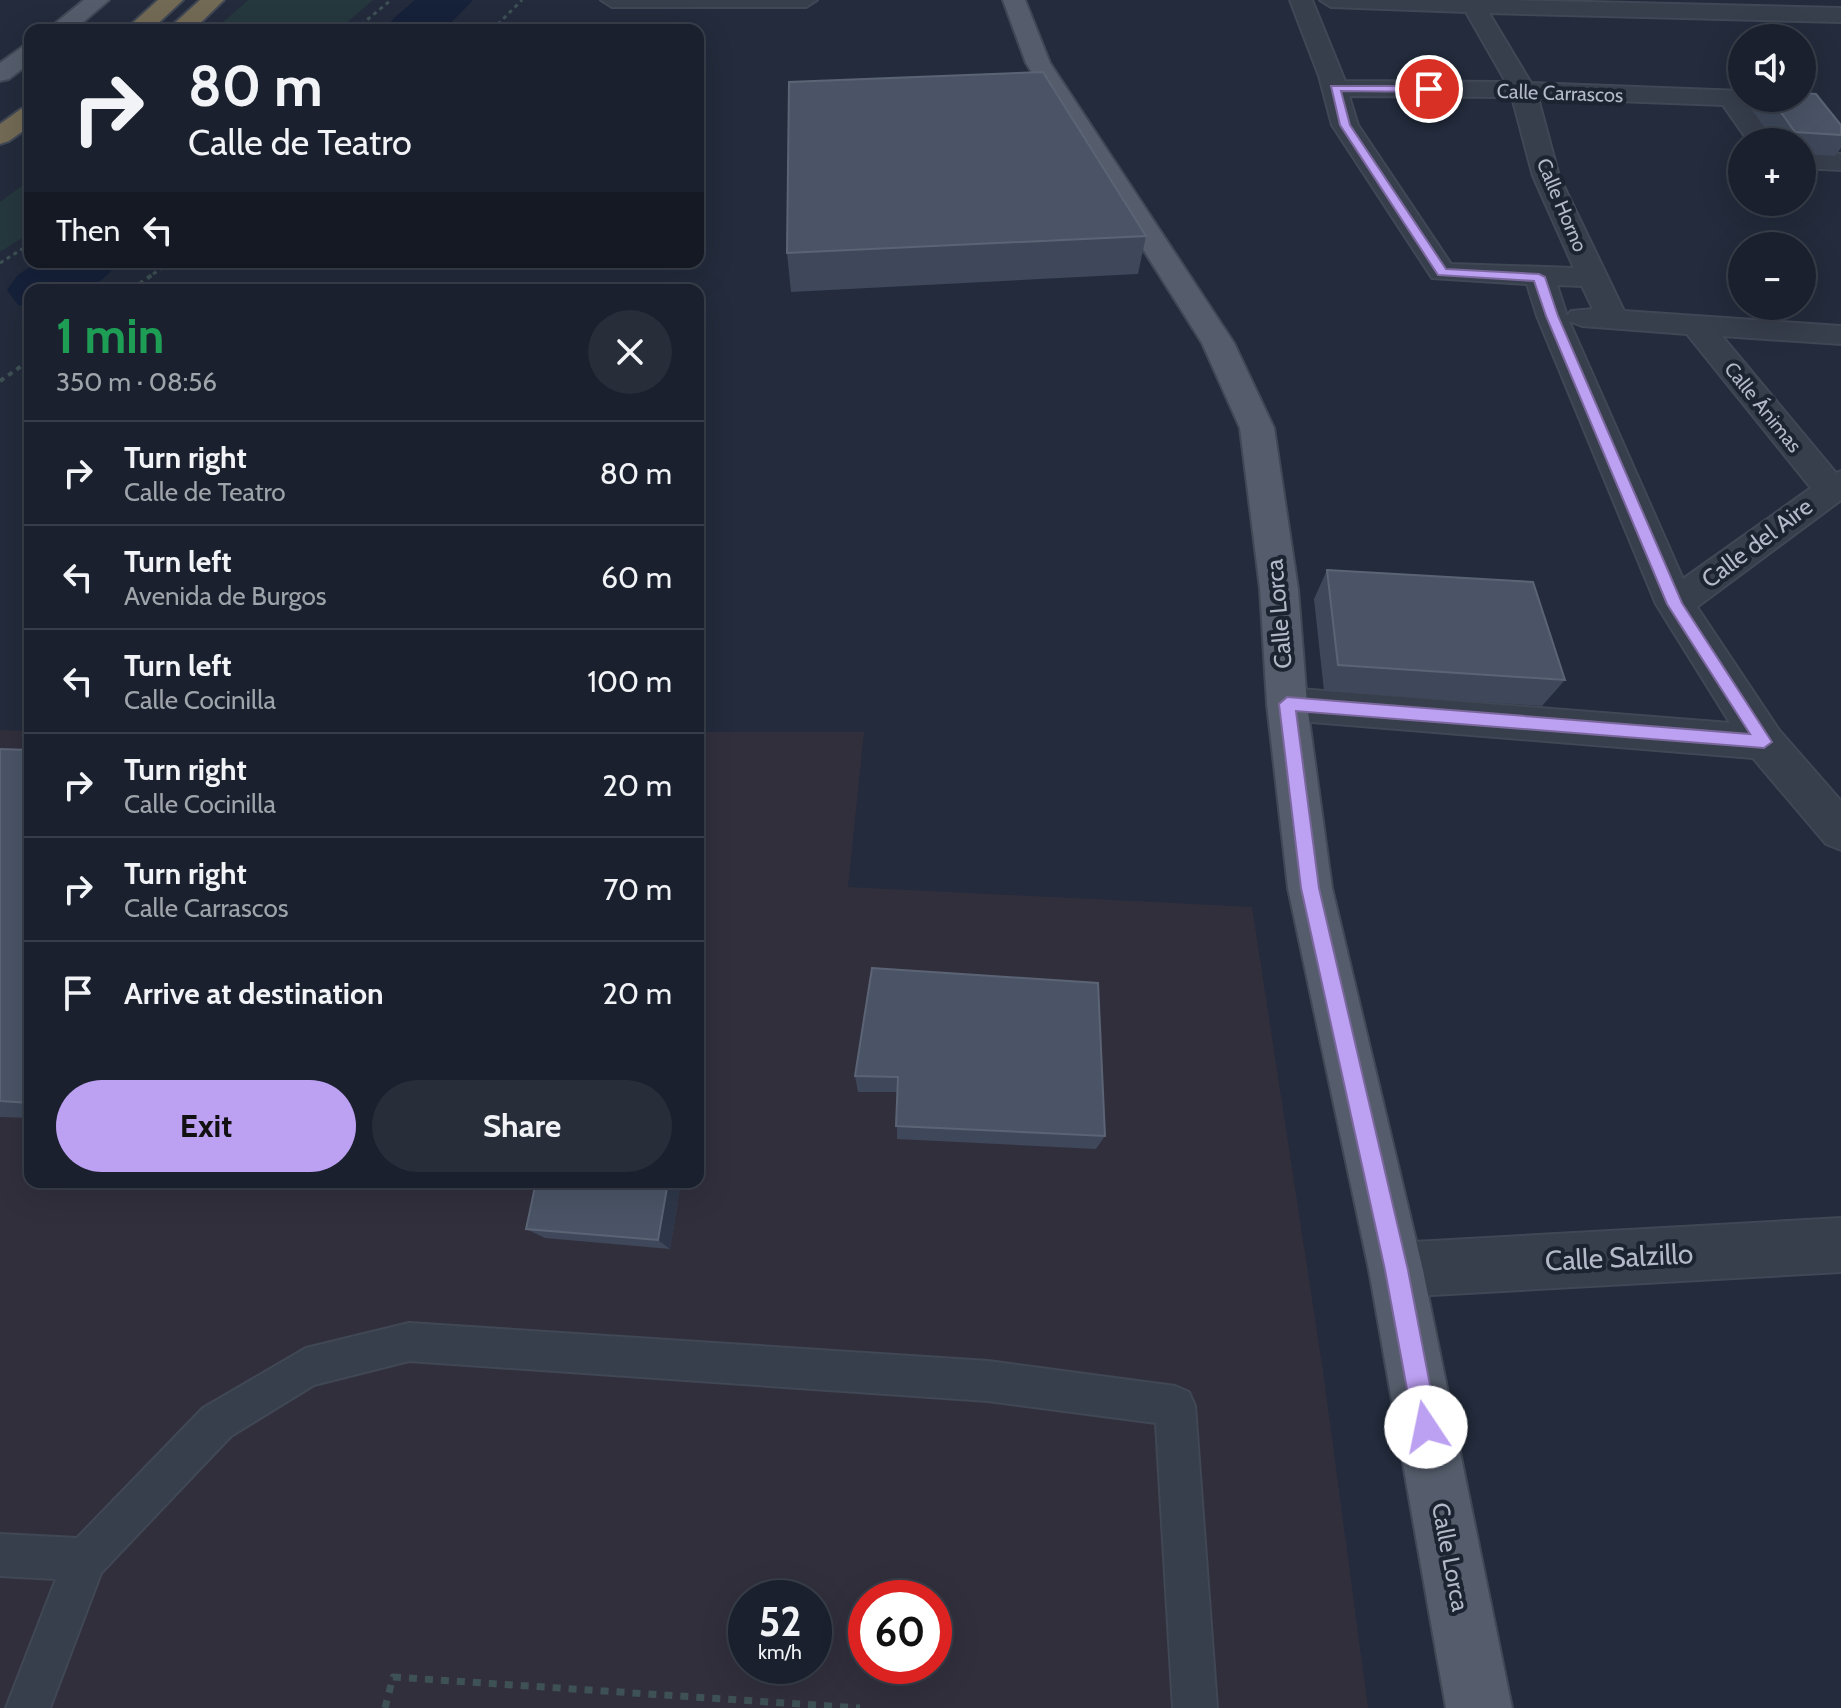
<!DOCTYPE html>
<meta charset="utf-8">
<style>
:root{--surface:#1a202d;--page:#272d39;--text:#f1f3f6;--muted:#9fa3aa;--line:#383e49;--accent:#bca0f2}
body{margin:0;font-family:Cabin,sans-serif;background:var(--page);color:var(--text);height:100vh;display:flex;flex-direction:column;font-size:30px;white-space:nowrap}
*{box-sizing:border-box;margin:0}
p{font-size:26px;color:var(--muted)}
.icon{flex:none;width:44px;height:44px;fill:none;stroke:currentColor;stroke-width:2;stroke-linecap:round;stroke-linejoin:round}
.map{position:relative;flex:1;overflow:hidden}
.drawer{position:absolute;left:24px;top:284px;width:680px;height:904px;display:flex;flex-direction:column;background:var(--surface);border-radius:16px;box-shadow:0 8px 32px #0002,0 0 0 2px var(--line)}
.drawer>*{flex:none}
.banner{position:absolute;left:24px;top:24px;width:680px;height:244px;border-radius:16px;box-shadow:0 8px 32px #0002,0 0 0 2px var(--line);background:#1a202d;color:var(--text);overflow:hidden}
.tools{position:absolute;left:1728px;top:24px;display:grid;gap:16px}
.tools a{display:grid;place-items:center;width:88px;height:88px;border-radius:50%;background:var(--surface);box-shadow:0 8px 32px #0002,0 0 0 2px var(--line);font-size:40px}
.speed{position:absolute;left:728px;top:1580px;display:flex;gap:16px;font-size:40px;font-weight:700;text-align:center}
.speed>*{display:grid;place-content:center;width:104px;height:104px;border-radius:50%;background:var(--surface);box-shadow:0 8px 32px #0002,0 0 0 2px var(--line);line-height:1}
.speed small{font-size:20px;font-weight:400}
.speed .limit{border:12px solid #d22;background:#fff;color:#111}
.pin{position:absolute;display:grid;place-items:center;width:68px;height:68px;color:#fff;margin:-34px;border:4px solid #fff;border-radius:50%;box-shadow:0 2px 8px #0007}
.me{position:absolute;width:88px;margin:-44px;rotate:349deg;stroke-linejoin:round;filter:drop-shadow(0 0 6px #0008)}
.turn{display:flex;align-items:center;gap:28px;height:168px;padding:0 32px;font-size:36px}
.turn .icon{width:104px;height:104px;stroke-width:2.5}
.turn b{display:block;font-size:56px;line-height:68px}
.then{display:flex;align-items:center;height:76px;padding:0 32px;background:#0003;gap:16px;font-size:30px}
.round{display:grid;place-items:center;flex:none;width:84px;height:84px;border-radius:42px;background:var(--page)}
.overview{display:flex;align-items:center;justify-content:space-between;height:136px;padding:0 32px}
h1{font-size:48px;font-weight:700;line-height:60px;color:#1e9e55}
.action{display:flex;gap:16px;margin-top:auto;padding:16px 32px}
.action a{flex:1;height:92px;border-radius:48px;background:var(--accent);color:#111;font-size:32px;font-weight:700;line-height:92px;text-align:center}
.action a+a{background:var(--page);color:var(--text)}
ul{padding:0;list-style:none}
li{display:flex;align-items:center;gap:24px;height:104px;padding:0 32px;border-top:2px solid var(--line)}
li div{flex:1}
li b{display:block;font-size:30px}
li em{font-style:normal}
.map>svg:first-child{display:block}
.medical{fill:#322f3d;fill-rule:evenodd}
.green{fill:#25383d}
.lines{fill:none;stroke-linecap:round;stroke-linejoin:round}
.river{fill:#16213a;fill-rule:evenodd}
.service-casing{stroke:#404755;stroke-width:4}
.pedestrian-casing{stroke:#404755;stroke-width:4}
.minor-casing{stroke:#404755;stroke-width:4}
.primary-casing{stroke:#404755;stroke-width:4}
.motorway-casing{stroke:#3f4654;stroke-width:4}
.path-far2{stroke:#3e5155;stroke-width:3;stroke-dasharray:4 4;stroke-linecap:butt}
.path-far1{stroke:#3e5155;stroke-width:4;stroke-dasharray:5 5;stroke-linecap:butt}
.path{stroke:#3e5155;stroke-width:7;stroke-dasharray:8 8;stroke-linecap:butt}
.service{fill:#373e4c;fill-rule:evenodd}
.pedestrian{fill:#373e4c;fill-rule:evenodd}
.minor{fill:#373e4c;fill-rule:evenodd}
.primary{fill:#555d6c;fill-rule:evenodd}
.motorway{fill:#726a54;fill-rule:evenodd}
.wall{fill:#3e485a}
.shaded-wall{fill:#2e3749}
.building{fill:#4a5466;stroke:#5b6475;stroke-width:2}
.route{fill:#bca0f2;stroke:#7a689d;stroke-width:2}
.labels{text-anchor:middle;stroke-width:8;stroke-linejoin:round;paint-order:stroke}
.far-street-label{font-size:20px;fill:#b3b9c8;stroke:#1c2331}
.street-label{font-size:24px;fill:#b3b9c8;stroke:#1c2331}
.near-street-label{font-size:28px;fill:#b3b9c8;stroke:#1c2331}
</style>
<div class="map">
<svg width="1841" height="1708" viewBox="0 0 1841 1708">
<rect width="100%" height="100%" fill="#232b3c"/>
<!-- medical -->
<path class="medical" d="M0,730L30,731V1182H698V732H864L848,887L1252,907L1323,1371L1368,1708H0ZM746,1598H814V1666H746ZM866,1598H934V1666H866Z"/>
<!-- green -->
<path class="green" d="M248,0H373L338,30H214Z
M30,180V233L0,252V202Z"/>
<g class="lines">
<!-- river -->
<path class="river" d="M415,0H473L444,30H385L393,19Z
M38,262H118C93,298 69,290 30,290V308L18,305L7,290L18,275Z"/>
<defs>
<path id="service" d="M409,1323L988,1361L1175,1386L1189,1392L1195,1406L1217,1708H1173L1156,1423L988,1401L409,1361L314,1385L231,1436L101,1573L50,1708H6L56,1579L0,1576V1534L77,1538L203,1408L306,1348Z"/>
<path id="pedestrian" d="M1841,1218V1272L1396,1297L1377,1289L1369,1270L1377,1251L1396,1243Z"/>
<path id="minor" d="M601,0H817L806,7H612Z
M1290,0H1312L1345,81L1506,82L1466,12L1331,7L1320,0H1507L1841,8V22L1489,13L1531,83L1742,91V98H1802V93L1816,96L1820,101L1816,106L1807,109L1749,106L1775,142H1749L1723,105L1538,98L1559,176L1624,311L1841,326V344L1722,336L1836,473L1841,471V500L1697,607L1779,730L1841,801V850L1826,844L1753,758L1287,720L1273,715L1267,704L1273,693L1287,688L1730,723L1656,604L1537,316L1527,284L1432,278L1332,125L1319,76ZM1349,96L1512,97L1533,176L1574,268L1451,264L1358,125ZM1557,285L1582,286L1593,309L1571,311L1567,316ZM1569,321L1582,326L1687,334L1811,488L1683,579Z
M1802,152L1841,154V170L1802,168Z"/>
<path id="primary" d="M84,0H109L74,30H47Z
M1003,0H1025L1050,63L1234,343L1274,428L1298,589L1307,704L1332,888L1423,1270L1512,1708H1446L1369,1270L1288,888L1267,704L1260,589L1240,428L1202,343L1026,63Z
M30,45V63L9,79L0,81V63L22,47Z"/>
<path id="motorway" d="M158,0H183L151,30H125Z
M200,0H224L193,30H167Z
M30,106V126L9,141L0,144V124L21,109Z"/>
</defs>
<!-- service casing -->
<use href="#service" class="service-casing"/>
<!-- pedestrian casing -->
<use href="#pedestrian" class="pedestrian-casing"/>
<!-- minor casing -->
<use href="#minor" class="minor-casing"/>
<!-- primary casing -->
<use href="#primary" class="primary-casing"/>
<!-- motorway casing -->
<use href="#motorway" class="motorway-casing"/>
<!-- path-far2 -->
<path class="path-far2" d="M355,30L391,0
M492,30L522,0
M0,263L30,244
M153,274L171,262"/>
<!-- path-far1 -->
<path class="path-far1" d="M131,290L156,272
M0,381L30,360"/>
<!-- path -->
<path class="path" d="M385,1708L393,1677L860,1708"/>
<!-- service -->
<use href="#service" class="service"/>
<!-- pedestrian -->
<use href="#pedestrian" class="pedestrian"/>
<!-- minor -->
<use href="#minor" class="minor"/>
<!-- primary -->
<use href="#primary" class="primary"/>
<!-- motorway -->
<use href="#motorway" class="motorway"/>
</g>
<!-- wall -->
<path class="wall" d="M1763,98H1802L1841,125V148L1835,156L1802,154V142H1774L1754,112Z
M1146,236L1138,274L791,292L787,253Z
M1327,570L1565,680L1542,706L1324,691L1314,599Z
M0,749L30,750V1118L0,1117Z
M872,968L1105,1136L1096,1149L897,1139V1092H858L855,1076Z
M681,1182L670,1249L545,1238L526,1229Z"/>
<!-- shaded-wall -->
<path class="shaded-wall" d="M668,1182H681L670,1249L658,1240Z"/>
<!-- building -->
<path class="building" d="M1043,72L1146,236L787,253L789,82Z
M1802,93L1816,94L1841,125V135L1795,132L1771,98H1802Z
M1327,570L1533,582L1565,680L1338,665Z
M0,749L30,750V1103L0,1101Z
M872,968L1098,983L1105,1136L896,1126L898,1077L855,1076Z
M536,1182H668L658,1240L526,1229Z"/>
<!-- route -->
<path class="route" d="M1331,86H1429L1434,89L1429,92L1341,91L1350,125L1446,269L1539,274L1545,277L1558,316L1682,603L1772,742L1764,748L1296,711L1319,888L1408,1270L1438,1427L1434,1435L1426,1439L1417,1435L1414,1427L1385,1270L1301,888L1279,704L1287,697L1750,734L1667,604L1546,316L1534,281L1438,275L1340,125Z"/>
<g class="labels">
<!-- far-street labels -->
<g class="far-street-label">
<text transform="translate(1560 93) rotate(2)" y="7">Calle Carrascos</text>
<text transform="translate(1562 205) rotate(67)" y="7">Calle Horno</text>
<text transform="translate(1763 407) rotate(51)" y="7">Calle Ánimas</text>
</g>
<!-- street labels -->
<g class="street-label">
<text transform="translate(1757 543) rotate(-37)" y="8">Calle del Aire</text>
<text transform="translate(1279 614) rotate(-95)" y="8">Calle Lorca</text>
<text transform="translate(1450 1557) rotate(79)" y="8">Calle Lorca</text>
</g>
<!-- near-street labels -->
<g class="near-street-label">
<text transform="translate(1619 1257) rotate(-3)" y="10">Calle Salzillo</text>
</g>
</g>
</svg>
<div class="tools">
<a><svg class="icon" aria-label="sound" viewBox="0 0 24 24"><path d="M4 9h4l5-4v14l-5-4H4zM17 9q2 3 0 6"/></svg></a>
<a>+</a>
<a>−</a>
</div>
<div class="speed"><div>52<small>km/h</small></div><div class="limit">60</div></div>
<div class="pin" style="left:1429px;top:89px;background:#d93025"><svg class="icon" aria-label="arrive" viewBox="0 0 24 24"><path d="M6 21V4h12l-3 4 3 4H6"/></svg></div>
<svg class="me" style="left:1426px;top:1427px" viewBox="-20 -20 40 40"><circle r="19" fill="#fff"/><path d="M0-13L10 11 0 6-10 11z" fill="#bca0f2"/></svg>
<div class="banner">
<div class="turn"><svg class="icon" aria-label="right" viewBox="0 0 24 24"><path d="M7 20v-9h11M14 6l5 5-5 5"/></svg><div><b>80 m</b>Calle de Teatro</div></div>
<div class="then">Then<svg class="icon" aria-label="left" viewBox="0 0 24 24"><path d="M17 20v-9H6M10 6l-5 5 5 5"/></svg></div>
</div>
<section class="drawer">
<div class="overview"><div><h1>1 min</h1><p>350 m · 08:56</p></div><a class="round"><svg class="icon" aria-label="close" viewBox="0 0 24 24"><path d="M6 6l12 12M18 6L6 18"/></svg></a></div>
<ul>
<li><svg class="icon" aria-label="right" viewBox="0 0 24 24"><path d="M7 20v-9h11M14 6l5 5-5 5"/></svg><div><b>Turn right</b><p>Calle de Teatro</p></div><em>80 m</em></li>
<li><svg class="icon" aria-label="left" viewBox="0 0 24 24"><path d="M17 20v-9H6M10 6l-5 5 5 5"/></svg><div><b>Turn left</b><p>Avenida de Burgos</p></div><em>60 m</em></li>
<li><svg class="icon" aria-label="left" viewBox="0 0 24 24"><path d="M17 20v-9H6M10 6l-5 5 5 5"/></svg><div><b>Turn left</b><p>Calle Cocinilla</p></div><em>100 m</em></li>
<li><svg class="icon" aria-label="right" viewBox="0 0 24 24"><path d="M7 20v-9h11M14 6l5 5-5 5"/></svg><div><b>Turn right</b><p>Calle Cocinilla</p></div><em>20 m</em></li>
<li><svg class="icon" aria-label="right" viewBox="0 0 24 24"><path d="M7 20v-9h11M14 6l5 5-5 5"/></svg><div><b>Turn right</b><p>Calle Carrascos</p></div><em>70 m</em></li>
<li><svg class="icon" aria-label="arrive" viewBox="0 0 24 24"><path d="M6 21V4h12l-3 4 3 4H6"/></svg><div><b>Arrive at destination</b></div><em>20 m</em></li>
</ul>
<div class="action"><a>Exit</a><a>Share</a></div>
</section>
</div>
